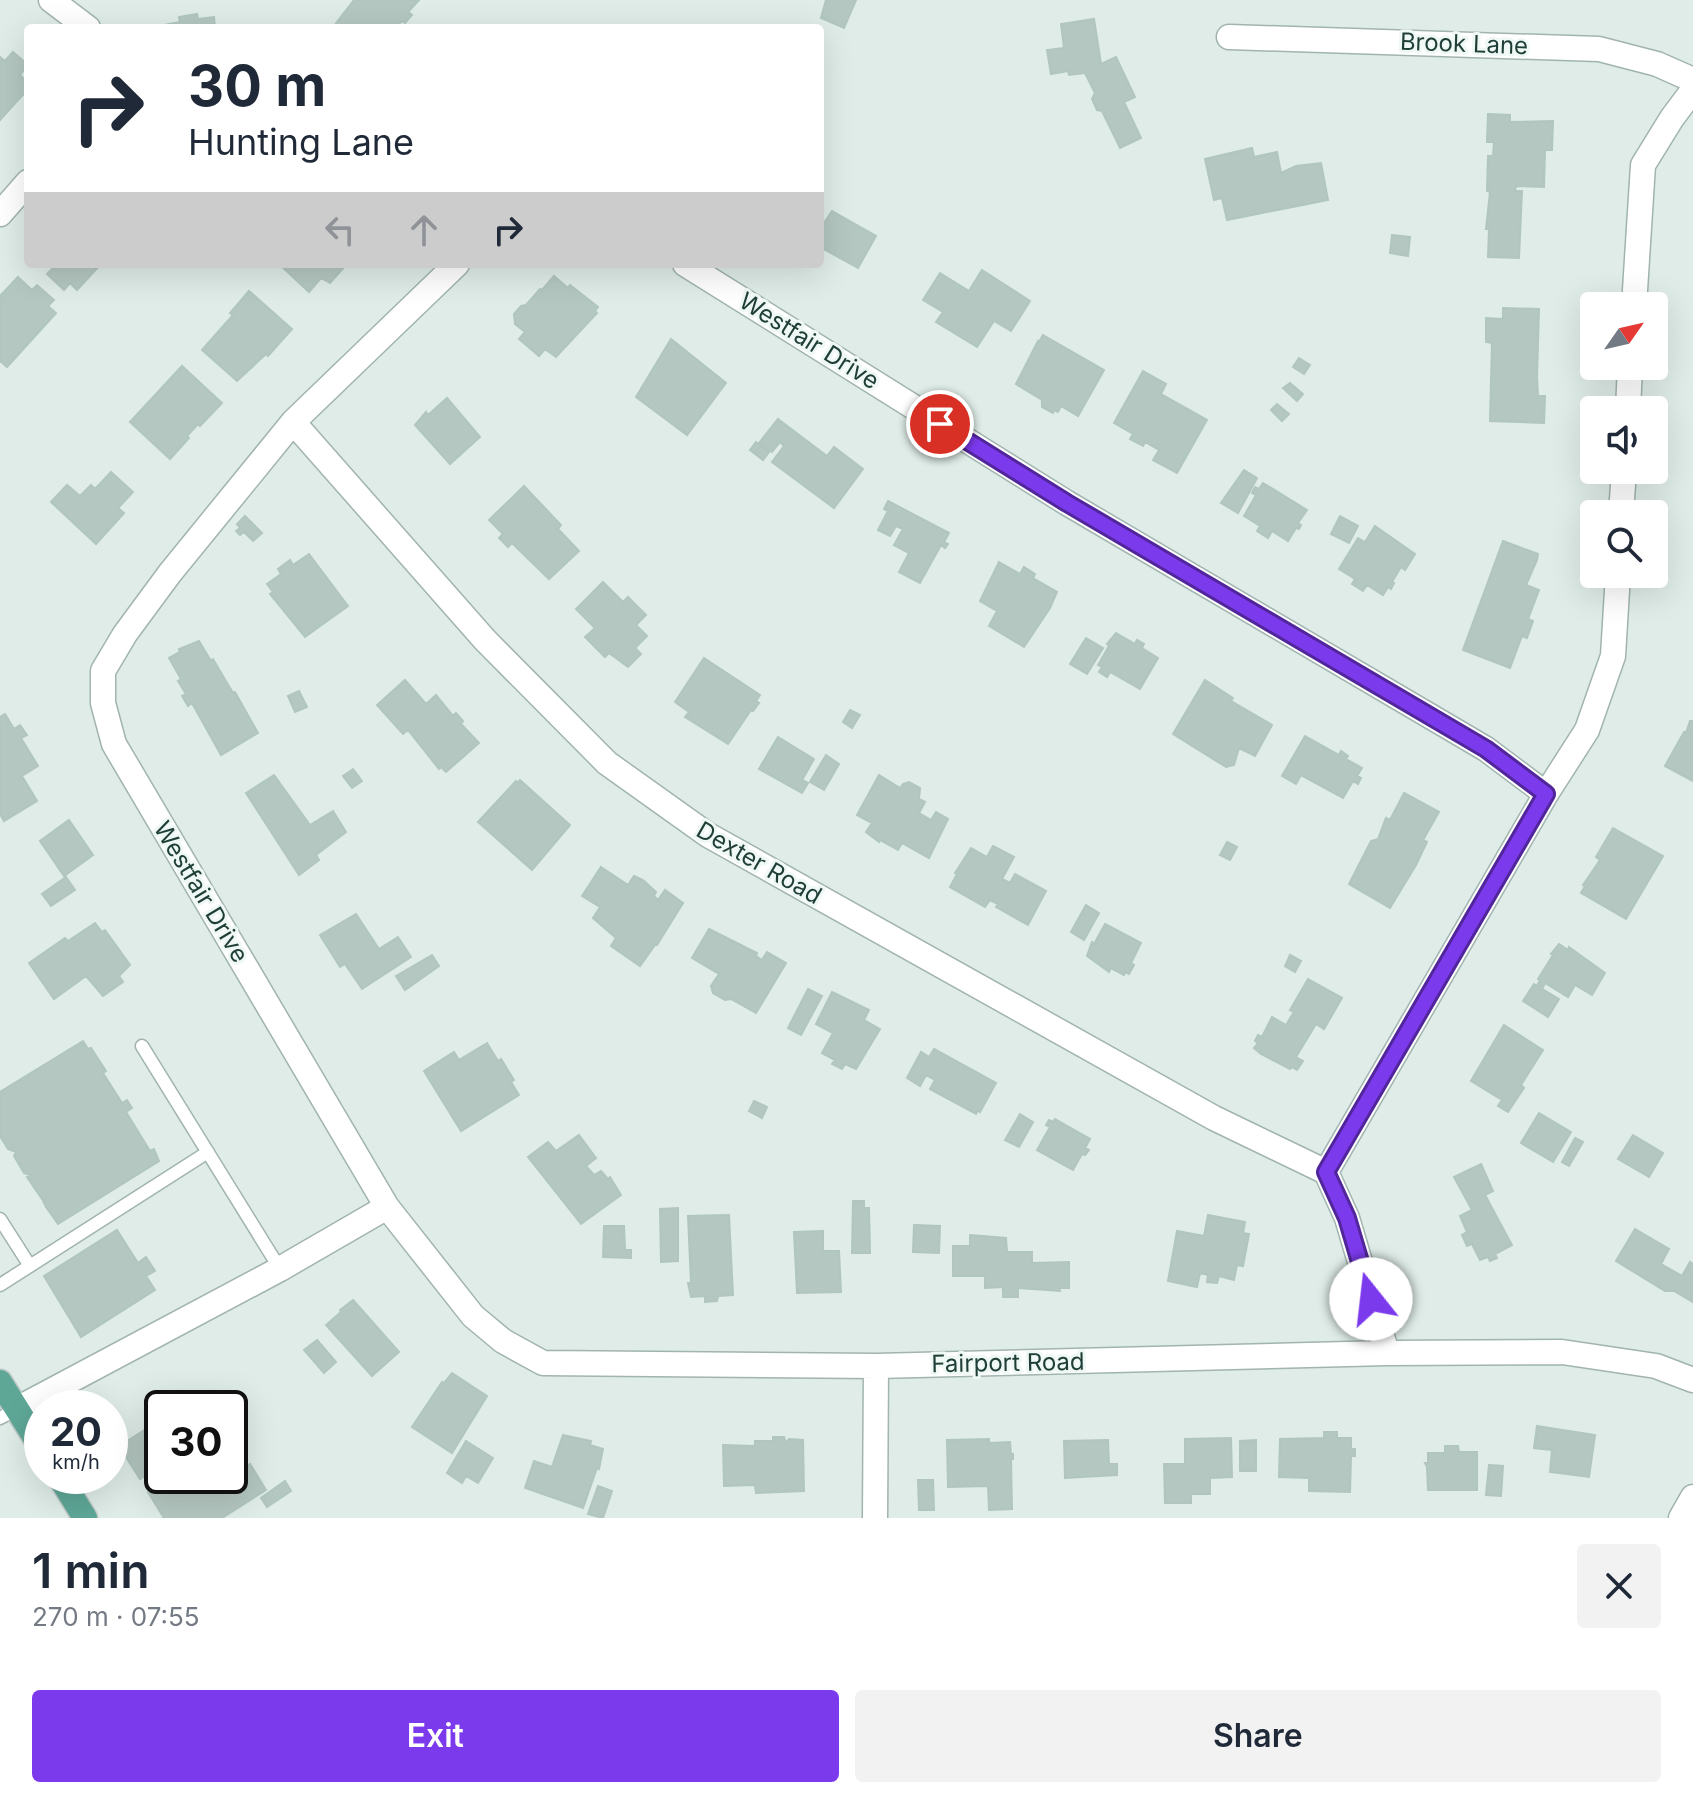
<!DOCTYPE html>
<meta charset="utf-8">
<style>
:root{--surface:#fff;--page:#f2f2f3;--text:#1f2937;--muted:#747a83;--accent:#7c3aed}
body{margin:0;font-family:Inter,sans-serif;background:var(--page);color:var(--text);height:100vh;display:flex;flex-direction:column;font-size:30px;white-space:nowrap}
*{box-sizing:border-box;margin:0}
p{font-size:26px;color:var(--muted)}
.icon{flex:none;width:44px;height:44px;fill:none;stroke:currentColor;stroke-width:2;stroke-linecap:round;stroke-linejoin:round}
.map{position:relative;height:1518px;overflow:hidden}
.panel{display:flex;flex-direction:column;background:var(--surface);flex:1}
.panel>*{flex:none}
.guide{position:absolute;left:24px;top:24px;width:800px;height:244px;border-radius:8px;box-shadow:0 8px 32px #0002;background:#fff;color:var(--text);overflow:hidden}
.needle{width:52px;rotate:56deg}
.fabs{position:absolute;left:1580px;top:292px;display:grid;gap:16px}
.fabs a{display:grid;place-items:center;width:88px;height:88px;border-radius:8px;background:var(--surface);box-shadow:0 8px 32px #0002;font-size:40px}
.speed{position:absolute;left:24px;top:1390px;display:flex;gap:16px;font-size:40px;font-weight:700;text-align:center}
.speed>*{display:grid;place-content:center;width:104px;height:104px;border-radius:50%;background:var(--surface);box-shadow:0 8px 32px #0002;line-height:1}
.speed small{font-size:20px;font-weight:400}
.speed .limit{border:4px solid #111;border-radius:12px;background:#fff;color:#111}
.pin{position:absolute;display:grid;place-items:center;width:68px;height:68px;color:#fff;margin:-34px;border:4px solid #fff;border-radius:50%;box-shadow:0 2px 8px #0007}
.me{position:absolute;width:88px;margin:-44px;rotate:344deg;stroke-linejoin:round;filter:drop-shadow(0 0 6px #0008)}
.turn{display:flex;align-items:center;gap:28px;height:168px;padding:0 32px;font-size:36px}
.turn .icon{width:104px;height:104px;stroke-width:2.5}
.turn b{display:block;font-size:56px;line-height:68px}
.lanes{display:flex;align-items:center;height:76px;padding:0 32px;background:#0003;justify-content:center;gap:40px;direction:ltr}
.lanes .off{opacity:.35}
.round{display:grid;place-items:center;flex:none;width:84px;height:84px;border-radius:8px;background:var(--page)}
.summary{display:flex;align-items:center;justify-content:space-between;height:136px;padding:0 32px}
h1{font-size:48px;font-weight:600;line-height:60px}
.action{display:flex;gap:16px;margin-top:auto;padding:16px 32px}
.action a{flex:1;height:92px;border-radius:8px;background:var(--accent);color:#fff;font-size:32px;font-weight:600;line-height:92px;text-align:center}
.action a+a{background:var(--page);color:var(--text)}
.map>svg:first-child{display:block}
.building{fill:#b4c7c0;stroke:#b0c6be;stroke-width:2}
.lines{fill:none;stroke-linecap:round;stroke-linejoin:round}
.service-casing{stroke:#a1b4af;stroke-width:15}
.minor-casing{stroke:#a1b4af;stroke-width:27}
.primary-casing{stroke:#c0c9c7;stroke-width:27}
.service{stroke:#fff;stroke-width:12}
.minor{stroke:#fff;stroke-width:24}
.primary{stroke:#5ea797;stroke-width:24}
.route-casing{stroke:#51269a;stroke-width:20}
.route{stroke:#7c3aed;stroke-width:14}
.labels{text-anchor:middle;stroke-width:6;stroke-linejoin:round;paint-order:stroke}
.street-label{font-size:24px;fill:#1e3e37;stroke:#eff8f4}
</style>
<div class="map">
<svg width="1693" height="1518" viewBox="0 0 1693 1518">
<rect width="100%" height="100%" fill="#dfece7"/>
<!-- building -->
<path class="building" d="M354,0H419L408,12L412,15L405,23L402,21L395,28H388L384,25L382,28H336L334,26Z
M826,0H856L844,28L821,18Z
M197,14L198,19L214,17L215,28H164V25L180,22L179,17Z
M1094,19L1101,64L1116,57L1135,97L1124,102L1141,138L1120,148L1102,111L1097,110L1092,99L1095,93L1085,73L1069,75L1068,71L1051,74L1047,50L1064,48L1061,24Z
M13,52L28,65L20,75L28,83V89L0,120V57L5,61Z
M1488,114L1510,115V122L1553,121L1552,150H1545L1544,187L1516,186L1515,191H1522L1519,258L1488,257L1489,229H1486L1490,192L1487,191L1488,156H1493L1494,142H1487Z
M1252,148L1254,157L1277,152L1281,173L1296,166L1321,163L1328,200L1227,220L1222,198L1214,200L1205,159Z
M832,211L876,236L858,268L820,247V229Z
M1392,235L1410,237L1408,256L1390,253Z
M49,264H101L77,290L70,283L64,290L47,274L53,268Z
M279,264H347L330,283L321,278L309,292Z
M982,270L1030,301L1011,331L994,321L977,347L936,322L943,312L923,300L940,273L969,291Z
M554,276L568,288L570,285L598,307L595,311L597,313L556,357L545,349L539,356L519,339L525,332L515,324L514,314L521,306L526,305L540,289L542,290Z
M18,277L32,290L37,285L54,300L48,306L56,313L7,367L0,361V297L5,299L1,295Z
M249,291L292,329L268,356L266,354L237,381L202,350L233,315L230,313Z
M1503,308L1539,309L1537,377L1538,396H1545L1544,423L1490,421L1492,343L1486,342V318L1503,319Z
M1043,335L1104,370L1078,416L1061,406L1058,412L1054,410L1053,413L1042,407V400L1016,384L1038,341L1039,342Z
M671,339L726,383L687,435L636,397Z
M1299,358L1310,365L1304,374L1293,367Z
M182,366L222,403L200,426L198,424L187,436L189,438L170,459L130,422Z
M1143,371L1166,384L1161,394L1207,420L1177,473L1153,460L1159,450L1145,442L1143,446L1130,439L1133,434L1114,423Z
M1290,383L1303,394L1297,401L1283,388Z
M447,398L480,437L450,464L415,425L426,412L428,415Z
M1277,404L1289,414L1282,421L1271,410Z
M778,419L827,456L834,447L863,469L834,508L772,462L784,446L780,442L772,452L759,443Z
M756,442L769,452L763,460L750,450Z
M1244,470L1257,478L1238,513L1221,503Z
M111,472L133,492L118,508L124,513L96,544L51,502L67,485L80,496L91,485L95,489Z
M1263,483L1307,510L1298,523L1301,525L1299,529L1296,528L1288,541L1272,531L1268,538L1257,531L1260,526L1244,516L1256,495L1252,493L1255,487L1259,489Z
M524,486L561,525L558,529L579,551L549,579L512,543L508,547L499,538L503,534L489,520Z
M888,501L949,533L944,542L948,544L945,548L941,545L920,583L899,572L909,553L894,545L903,529L896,526L890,536L878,530L888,511L884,509Z
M245,516L262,533L253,541L244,532L240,535L236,531L240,528L237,524Z
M1340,516L1358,526L1349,543L1331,534Z
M1375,526L1415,554L1405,570L1401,567L1392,582L1394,583L1391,589L1388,587L1383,595L1367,585L1363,591L1352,584L1355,579L1339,569L1358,538L1365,542Z
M1503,541L1538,554L1537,560L1526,585L1539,590L1528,619L1533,621L1527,638L1522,636L1510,668L1463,650Z
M309,554L348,606L305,637L270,594L273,592L267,584L281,574L278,569L290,560L293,565Z
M999,562L1020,574L1024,567L1035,574L1033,578L1057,592L1050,608L1024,647L989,626L997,611L980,601Z
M603,582L623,602L628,597L646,615L636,625L647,636L635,648L641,654L628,667L609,653L605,657L585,637L595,628L576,609Z
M1116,633L1135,644L1137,640L1144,644L1142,648L1158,658L1140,689L1110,672L1107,677L1099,672L1102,667L1098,665L1109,646L1107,644Z
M1086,638L1103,648L1087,674L1070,664Z
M199,641L211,661L213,659L233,693L235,692L258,733L221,755L192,703L188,706L182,696L186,694L178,681L181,679L169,658L180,652L179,649Z
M704,658L760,695L756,701L759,703L753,711L751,710L728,744L685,717L689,712L675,702Z
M405,680L426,704L436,695L453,716L456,713L463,721L461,724L479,743L446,772L441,767L439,769L408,730L403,734L377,705Z
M1205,680L1233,698L1231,701L1272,725L1255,756L1239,748L1234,765L1226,767L1173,734Z
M299,691L307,707L295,712L288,696Z
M850,710L860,715L852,728L843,722Z
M5,714L14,729L20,725L27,735L21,738L38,766L22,776L37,801L4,821L0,814V717Z
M1690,721H1693V781L1665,766L1684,732L1686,733Z
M1305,736L1339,755L1341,751L1348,756L1346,759L1362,768L1357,776L1361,778L1358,784L1353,781L1343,798L1301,775L1296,784L1282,776Z
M778,737L814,759L802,780L808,783L802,793L759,769Z
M826,755L839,764L824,790L810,782Z
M353,769L362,781L352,788L343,776Z
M274,775L310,825L333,811L346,832L316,855L319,860L299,875L246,793Z
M879,775L900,788L903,784L909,782L920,788L919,799L925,802L919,813L931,820L936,812L948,819L929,858L902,843L898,850L880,840L879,842L866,832L872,823L857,815Z
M520,780L570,825L532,870L478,822L516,781L518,783Z
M1404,793L1439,812L1423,840L1427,842L1416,865L1390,908L1349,884L1371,841L1378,839L1386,818L1390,820Z
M69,820L93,855L64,876L40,841Z
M1613,828L1663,856L1626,919L1581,893L1585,886L1583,885L1600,860L1596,857Z
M1227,842L1237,847L1230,860L1220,855Z
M993,846L1014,857L1002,879L1010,883L1015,874L1046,891L1028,925L996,907L998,904L990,900L985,907L950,887L957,874L955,873L971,848L987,857Z
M601,867L628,885L634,876L643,880L656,892L654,896L658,900L665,890L683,903L657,945H655L640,966L611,946L616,938L593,918L600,907L582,896Z
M66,877L75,890L51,906L42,894Z
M1086,905L1099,913L1084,940L1071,932Z
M356,914L379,949L398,937L411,957L362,989L345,964L340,967L320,935Z
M95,923L102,932L105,930L130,965L119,976L123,982L103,996L86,976L54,999L29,963L65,938L68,941Z
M1105,924L1141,943L1131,963L1134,965L1129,974L1125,972L1124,975L1111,968L1109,972L1087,956L1092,942L1094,944Z
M709,929L757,953L756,956L762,960L767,952L786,963L756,1013L731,999L725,1000L713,993L711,986L719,974L692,958Z
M1559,944L1568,950L1569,947L1605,973L1592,995L1575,985L1568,997L1545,983L1543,987L1538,984L1540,980L1538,979L1553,955L1551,954Z
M432,955L439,966L405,990L396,976Z
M1290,955L1301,961L1295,972L1285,966Z
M1308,979L1342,998L1324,1029L1316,1024L1296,1057L1303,1061L1297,1070L1292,1067L1290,1069L1261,1054L1254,1048L1258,1043L1255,1041L1258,1035L1262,1037L1272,1017L1286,1025L1294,1012L1290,1010Z
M1534,984L1559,999L1548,1017L1523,1001Z
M808,989L822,996L801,1035L788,1028Z
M832,992L869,1010L864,1020L880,1029L856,1069L845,1064L842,1069L832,1064L835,1060L822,1053L833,1033L816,1024Z
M1504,1025L1543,1050L1521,1085L1524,1088L1508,1112L1498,1106L1502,1100L1471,1081Z
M83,1041L88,1049L91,1048L106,1071L103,1073L122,1103L127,1100L132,1108L126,1112L150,1151L154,1149L159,1161L58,1224L46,1207L43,1201L45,1199H42L27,1177L30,1175L24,1173L14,1156L16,1152L8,1149L0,1136V1092Z
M487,1043L498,1061L501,1059L514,1080L511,1082L519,1095L461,1131L424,1071L454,1052L459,1060Z
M934,1049L996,1083L980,1112L978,1110L976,1114L930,1089L935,1080L926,1075L920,1086L907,1078L921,1052L929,1057Z
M754,1101L767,1107L762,1118L749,1111Z
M1539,1113L1571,1132L1553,1162L1521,1143Z
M1020,1114L1033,1122L1019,1147L1005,1140Z
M1055,1119L1090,1139L1085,1148L1089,1150L1085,1155L1082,1154L1073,1170L1037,1150L1050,1127L1046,1125L1049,1120L1053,1122Z
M579,1135L596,1158L586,1166L594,1175L601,1171L608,1179L610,1177L621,1195L581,1224L528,1157L548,1142L556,1151Z
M1633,1135L1663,1153L1649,1177L1618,1159Z
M1575,1138L1583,1142L1569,1166L1562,1162Z
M1481,1164L1493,1191L1485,1195L1512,1245L1495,1254L1497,1258L1490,1261L1488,1257L1480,1260L1472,1244L1467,1246L1462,1235L1467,1232L1460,1216L1472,1210L1454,1177Z
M853,1201H864V1208H869L870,1253H852Z
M678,1208V1261L661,1262L660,1209Z
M729,1215L733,1295L718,1296L717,1301L705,1302V1296L691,1297L688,1283H691L688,1216Z
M1208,1215L1245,1222L1243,1233L1249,1234L1243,1266L1237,1265L1234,1280L1219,1276L1217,1283L1207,1282L1208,1275L1200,1273L1197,1287L1168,1281L1177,1231L1204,1236Z
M914,1225L940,1226L939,1253L913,1252Z
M604,1226H624L625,1250H631V1258L603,1257Z
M1635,1229L1669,1249L1661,1264L1682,1276L1690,1262L1693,1264V1302L1674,1291H1665L1616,1261Z
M117,1230L138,1263L146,1257L155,1271L146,1276L155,1290L81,1337L44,1276Z
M823,1231V1251H839L841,1292L797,1293L794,1232Z
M970,1235L1006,1238L1007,1252H1032V1263L1069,1262V1288H1059L1060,1291L1018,1288V1297H1003V1287L985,1288V1276H953V1246H970Z
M353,1300L399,1352L372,1376L326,1325L341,1312L340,1310Z
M317,1340L336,1362L324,1373L304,1350Z
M452,1373L487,1396L452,1453L412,1427L442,1382L444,1383Z
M162,1419V1465L140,1479L119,1446Z
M1537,1426L1595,1435L1589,1477L1550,1472L1552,1450L1534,1448Z
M1324,1432H1337V1438H1351V1449H1355V1456H1351L1350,1492L1309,1491V1478L1279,1477L1280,1439L1324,1438Z
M563,1435L591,1441L590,1445L603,1449L599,1469L597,1468L583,1508L525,1488L534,1461L552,1467Z
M773,1437H784L786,1443L789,1439L803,1440L804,1491L756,1493L755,1485L724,1486L723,1445L755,1446V1441H773Z
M1231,1438L1232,1477L1210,1478V1494H1191V1503H1165L1164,1464H1185V1439Z
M989,1439V1443L1010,1442L1011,1454H1013V1459H1011L1012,1509L989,1510L988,1486L948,1487L947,1440Z
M1108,1440L1109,1464H1117V1475L1065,1478L1064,1441Z
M1256,1440V1471H1240V1441Z
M466,1441L493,1458L478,1483L466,1476L462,1483L447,1473Z
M1445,1446H1458L1459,1452H1477V1490H1428L1427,1467L1425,1463H1428V1453H1445Z
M230,1459L238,1472L250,1464L266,1490L222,1518H164L148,1492L175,1476H230Z
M1489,1465L1503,1466L1501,1496L1486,1495Z
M918,1480H933L934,1510H919Z
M285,1481L291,1491L267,1507L261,1498Z
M598,1486L612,1491L603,1518L588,1514Z"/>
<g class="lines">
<defs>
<path id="service" d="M142,1046L280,1269
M0,1219L30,1266
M0,1285L208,1152
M0,1418L17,1409"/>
<path id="minor" d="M51,0L88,28
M1229,37L1599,49L1657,64L1693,80
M0,214L28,182
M457,264L293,422L170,573L125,634L103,671V703L114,744L387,1207L473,1316L503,1341L543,1363L876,1366L1387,1353L1562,1352L1656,1366L1693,1380
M685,264L1067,503L1486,749L1546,794
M1634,306L1643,165L1672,118L1693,90
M1628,410L1630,366
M293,422L485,640L607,763L708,835L1214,1118L1326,1172
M1621,514L1624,470
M1387,1353L1347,1218L1326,1172L1546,794L1587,730L1613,656L1618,574
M17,1409L280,1269L387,1207
M875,1518L876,1366
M1681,1518L1693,1497"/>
<path id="primary" d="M0,1382L42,1449
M59,1476L85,1518"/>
</defs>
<!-- service casing -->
<use href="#service" class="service-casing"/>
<!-- minor casing -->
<use href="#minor" class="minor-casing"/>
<!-- primary casing -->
<use href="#primary" class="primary-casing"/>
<!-- service -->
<use href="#service" class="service"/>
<!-- minor -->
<use href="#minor" class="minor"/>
<!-- primary -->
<use href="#primary" class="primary"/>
</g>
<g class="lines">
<defs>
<path id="route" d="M940,424L1067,503L1486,749L1546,794L1326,1172L1347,1218L1371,1299"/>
</defs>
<!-- route casing -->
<use href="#route" class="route-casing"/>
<!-- route -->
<use href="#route" class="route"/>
</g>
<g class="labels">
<!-- street labels -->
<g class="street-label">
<text transform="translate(1464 44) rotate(2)" y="8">Brook Lane</text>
<text transform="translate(809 341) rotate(32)" y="8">Westfair Drive</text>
<text transform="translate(759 863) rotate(30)" y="8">Dexter Road</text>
<text transform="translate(201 892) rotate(59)" y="8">Westfair Drive</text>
<text transform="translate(1008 1363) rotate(-1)" y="8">Fairport Road</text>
</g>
</g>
</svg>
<div class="fabs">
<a><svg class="needle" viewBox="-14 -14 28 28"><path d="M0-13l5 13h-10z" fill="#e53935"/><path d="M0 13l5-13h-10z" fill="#747a83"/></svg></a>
<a><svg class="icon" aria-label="sound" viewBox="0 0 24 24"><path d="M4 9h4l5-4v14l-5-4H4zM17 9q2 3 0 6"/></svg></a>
<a><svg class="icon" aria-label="search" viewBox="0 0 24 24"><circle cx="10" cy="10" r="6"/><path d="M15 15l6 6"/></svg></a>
</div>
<div class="speed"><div>20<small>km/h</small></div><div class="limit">30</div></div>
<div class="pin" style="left:940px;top:424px;background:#d93025"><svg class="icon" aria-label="arrive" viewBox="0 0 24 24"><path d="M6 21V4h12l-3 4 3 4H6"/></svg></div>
<svg class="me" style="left:1371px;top:1299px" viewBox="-20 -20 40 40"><circle r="19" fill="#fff"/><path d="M0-13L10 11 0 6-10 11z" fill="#7c3aed"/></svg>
<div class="guide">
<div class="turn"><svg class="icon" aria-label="right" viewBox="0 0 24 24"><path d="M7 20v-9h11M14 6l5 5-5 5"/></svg><div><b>30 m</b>Hunting Lane</div></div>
<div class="lanes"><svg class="icon off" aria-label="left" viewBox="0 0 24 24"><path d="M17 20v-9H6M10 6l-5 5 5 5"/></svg><svg class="icon off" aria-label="ahead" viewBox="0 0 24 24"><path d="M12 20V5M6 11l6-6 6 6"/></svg><svg class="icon" aria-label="right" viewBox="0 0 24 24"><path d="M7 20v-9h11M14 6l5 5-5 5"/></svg></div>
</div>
</div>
<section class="panel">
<div class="summary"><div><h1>1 min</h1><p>270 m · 07:55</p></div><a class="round"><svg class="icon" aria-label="close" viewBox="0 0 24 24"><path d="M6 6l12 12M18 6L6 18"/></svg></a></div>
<div class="action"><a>Exit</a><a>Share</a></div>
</section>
